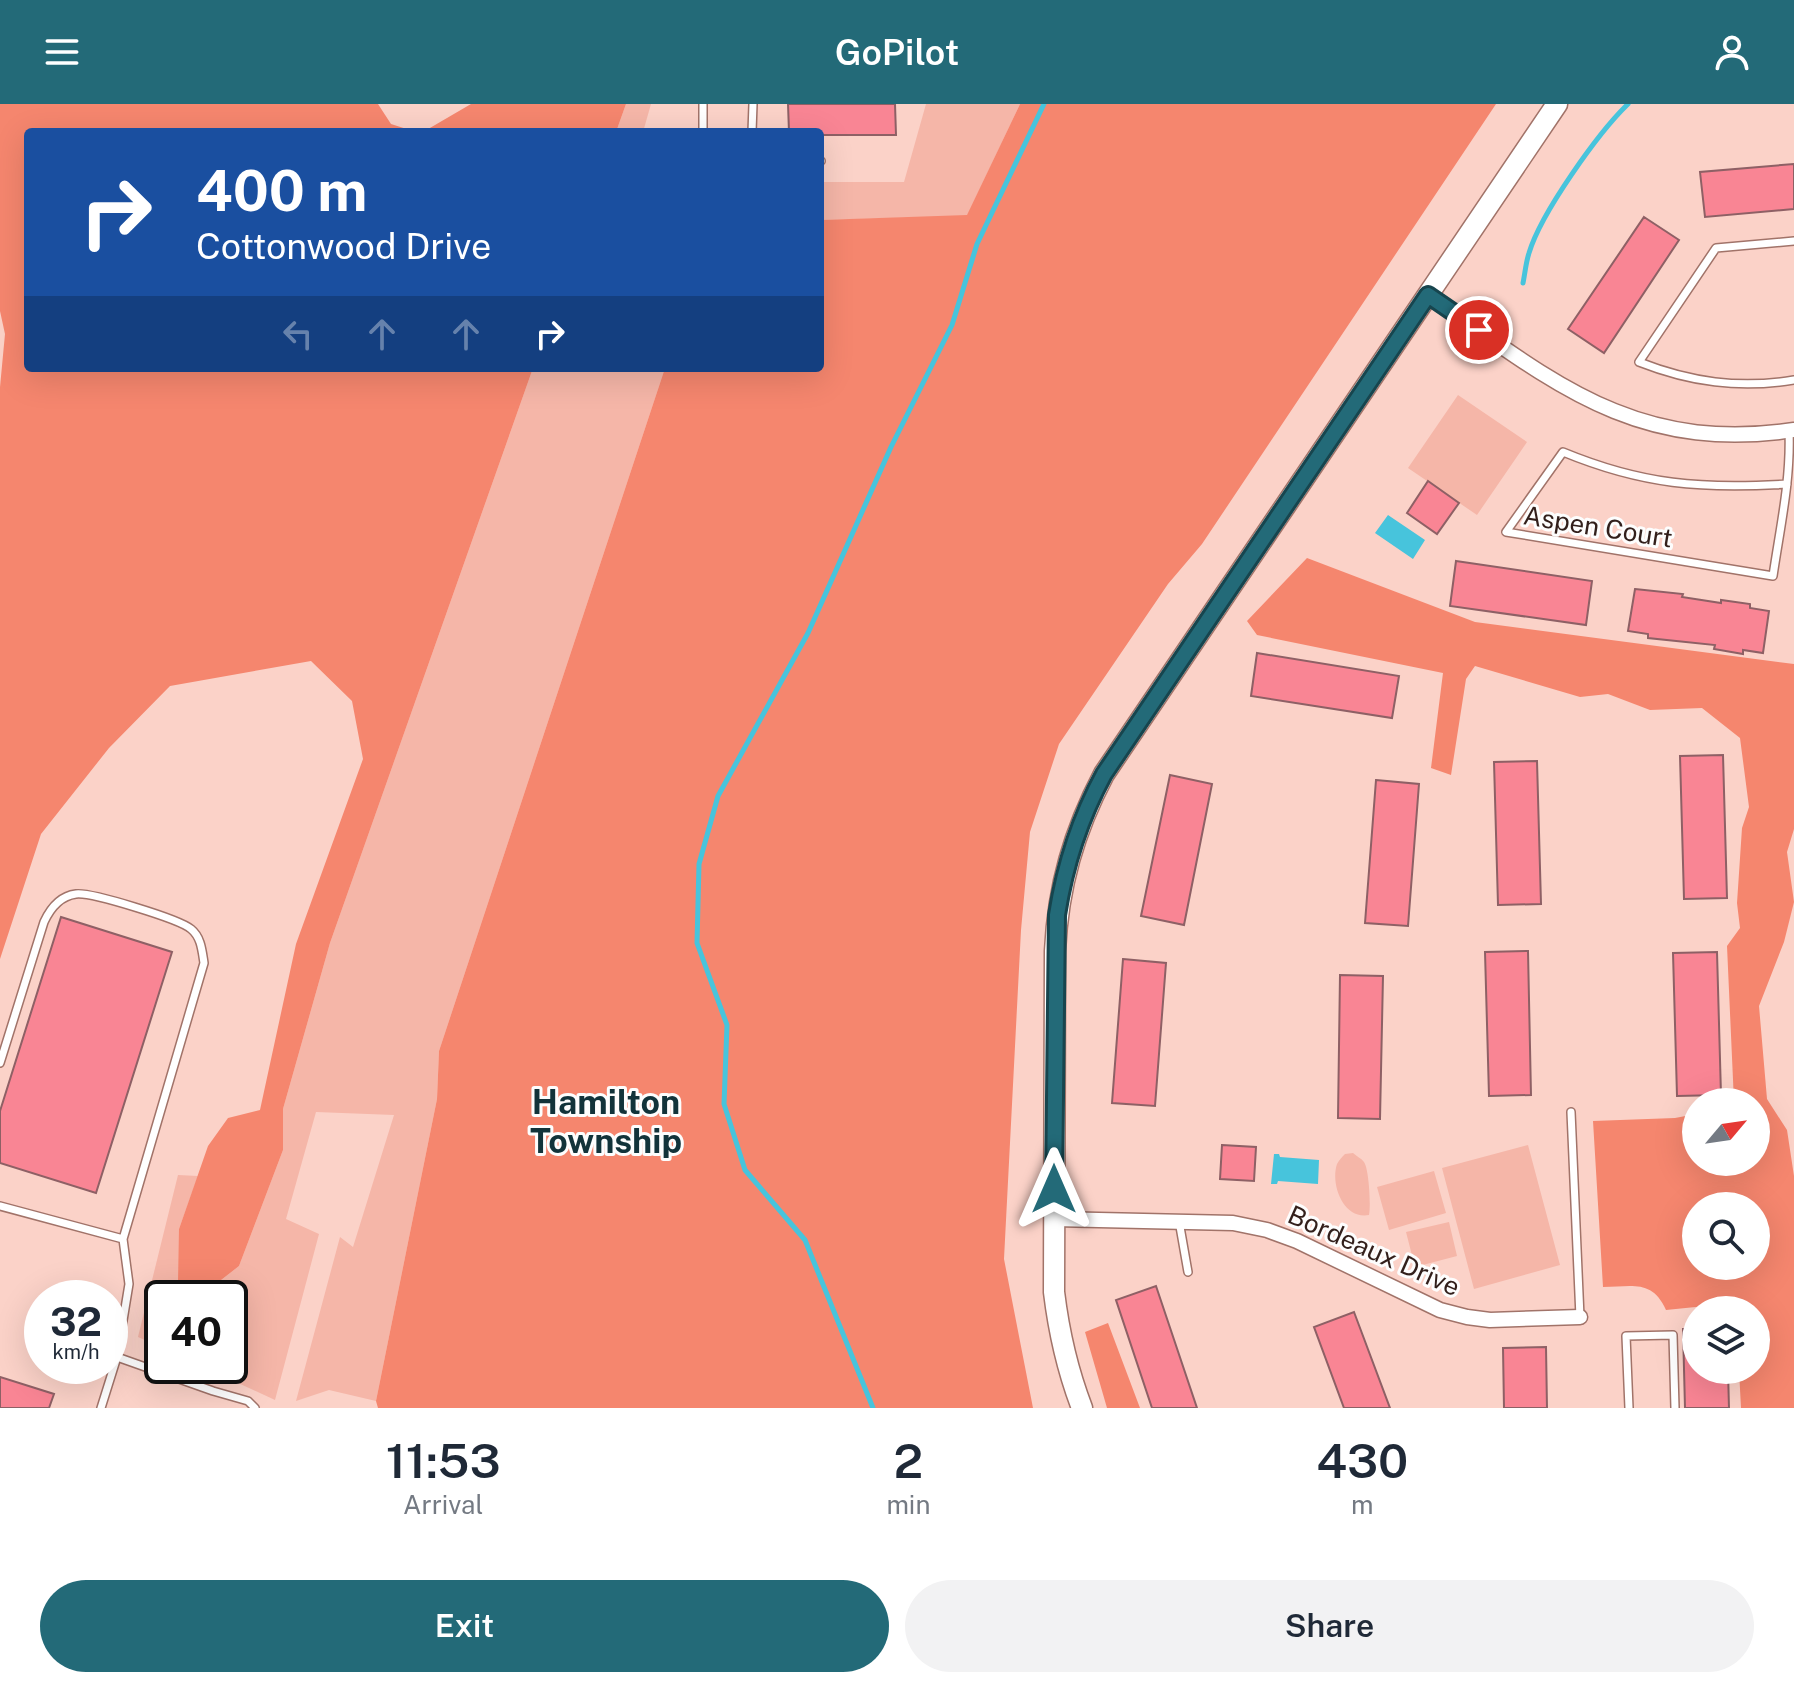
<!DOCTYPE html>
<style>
:root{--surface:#fff;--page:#f2f2f3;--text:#1f2937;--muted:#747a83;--accent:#236a78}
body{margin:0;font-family:"Public Sans",sans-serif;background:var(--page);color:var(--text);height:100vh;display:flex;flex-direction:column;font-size:30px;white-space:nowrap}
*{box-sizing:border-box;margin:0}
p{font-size:26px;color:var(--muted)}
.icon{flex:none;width:44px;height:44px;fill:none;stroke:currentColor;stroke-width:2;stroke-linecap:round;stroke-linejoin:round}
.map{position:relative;height:1304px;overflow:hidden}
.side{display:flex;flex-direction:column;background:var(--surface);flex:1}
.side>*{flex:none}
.hud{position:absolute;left:24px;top:24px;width:800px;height:244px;border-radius:8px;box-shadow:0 8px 32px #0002;background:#1a4fa0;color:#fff;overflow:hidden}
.needle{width:52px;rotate:61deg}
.tools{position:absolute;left:1682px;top:984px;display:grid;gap:16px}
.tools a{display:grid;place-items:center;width:88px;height:88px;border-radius:50%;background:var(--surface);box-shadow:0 8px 32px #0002;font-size:40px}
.speed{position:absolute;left:24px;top:1176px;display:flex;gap:16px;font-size:40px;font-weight:700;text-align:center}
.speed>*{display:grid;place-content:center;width:104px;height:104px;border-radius:50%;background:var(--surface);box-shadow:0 8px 32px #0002;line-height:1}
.speed small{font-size:20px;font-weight:400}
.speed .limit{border:4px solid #111;border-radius:12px;background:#fff;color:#111}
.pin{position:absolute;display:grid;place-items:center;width:68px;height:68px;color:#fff;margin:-34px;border:4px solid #fff;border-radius:50%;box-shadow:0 2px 8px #0007}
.me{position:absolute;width:88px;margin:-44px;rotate:0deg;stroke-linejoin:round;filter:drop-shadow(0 0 6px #0008)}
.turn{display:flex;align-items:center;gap:28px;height:168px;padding:0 40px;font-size:36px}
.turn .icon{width:104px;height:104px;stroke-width:2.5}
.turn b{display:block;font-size:56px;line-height:68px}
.lanes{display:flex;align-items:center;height:76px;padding:0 40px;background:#0003;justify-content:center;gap:40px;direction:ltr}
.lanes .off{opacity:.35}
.eta{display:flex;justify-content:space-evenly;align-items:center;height:136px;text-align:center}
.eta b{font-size:48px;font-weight:600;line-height:56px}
.primary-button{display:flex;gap:16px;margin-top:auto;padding:16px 40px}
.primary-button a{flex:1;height:92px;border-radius:48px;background:var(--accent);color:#fff;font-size:32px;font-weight:600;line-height:92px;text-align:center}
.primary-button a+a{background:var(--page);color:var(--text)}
header{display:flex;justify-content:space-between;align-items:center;height:104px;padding:0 40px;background:var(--accent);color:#fff;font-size:36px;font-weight:600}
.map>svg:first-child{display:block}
.green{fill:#f5b6a8}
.forest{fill:#f5866e;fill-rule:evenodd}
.water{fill:#47c4dc}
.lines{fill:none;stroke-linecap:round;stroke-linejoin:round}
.stream{stroke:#47c4dc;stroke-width:5}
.building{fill:#f98594;stroke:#8e6065;stroke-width:2}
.lane-casing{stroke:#a17369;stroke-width:10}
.street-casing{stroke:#a17369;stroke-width:17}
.secondary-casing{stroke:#a17369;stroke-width:23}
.lane{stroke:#fff;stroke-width:7}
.street{stroke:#fff;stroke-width:14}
.secondary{stroke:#fff;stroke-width:20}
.route-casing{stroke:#17454e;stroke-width:20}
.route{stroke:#236a78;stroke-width:14}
.labels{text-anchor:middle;stroke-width:6;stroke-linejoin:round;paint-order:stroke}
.street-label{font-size:26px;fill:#321f1b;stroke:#fdfdfd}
.district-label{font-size:34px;font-weight:bold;fill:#12333a;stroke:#fdfdfd}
</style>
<header><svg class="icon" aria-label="menu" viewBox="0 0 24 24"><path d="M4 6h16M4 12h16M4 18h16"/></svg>GoPilot<svg class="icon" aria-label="person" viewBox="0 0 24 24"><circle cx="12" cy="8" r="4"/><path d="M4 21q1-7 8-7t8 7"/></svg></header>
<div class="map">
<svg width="1794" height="1304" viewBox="0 0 1794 1304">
<rect width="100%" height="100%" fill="#fbd2c8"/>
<!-- green -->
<path class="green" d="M626,0H651L643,28H616Z
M926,0H1020L967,112L820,116V78H904Z
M533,264H665L439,947L437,995L376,1297L329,1286L296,1297L340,1133L353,1143L394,1011L316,1008L286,1115L319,1130L275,1296L201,1262H230V1194H162V1244L138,1233L178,1071L198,1072L179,1125L207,1187L239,1162L283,1046V1005L330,839Z
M1458,291L1527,338L1477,411L1408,364Z
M1528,1041L1560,1161L1474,1185L1442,1064Z
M1353,1049C1356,1052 1361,1054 1364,1058C1369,1065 1371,1102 1369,1111C1344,1116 1330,1081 1337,1060C1339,1056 1342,1053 1345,1050Z
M1434,1067L1446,1109L1389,1126L1377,1083Z
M1449,1118L1457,1152L1415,1163L1406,1128Z"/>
<!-- forest -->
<path class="forest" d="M0,0H378L391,20L416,28H28V264H533L330,839L283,1005V1046L239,1162L207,1187L178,1178L179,1125L208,1042L228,1014L260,1006L296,840L363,655L352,597L311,557L170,582L109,644L41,730L0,855V283L5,230L0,207Z
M471,0H626L616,28H423Z
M1020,0H1496L1202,440L1168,480L1059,640L1030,728L1021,826L1004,1155L1033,1304H378L376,1297L437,995L439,947L665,264H820V116L967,111Z
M1307,454L1475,518L1794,560V725L1787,748L1794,798L1784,838L1759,902L1767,995L1787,1026L1794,1072V1304H1741L1739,1266H1756V1206H1736L1735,1199L1666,1206C1652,1175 1632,1183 1603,1183L1593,1017L1675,1014L1696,1010V1058H1756V998H1734L1727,842L1740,824L1737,799L1742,724L1749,703L1740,634L1702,604L1650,606L1608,590L1580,593L1475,562L1466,575L1451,671L1431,664L1443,569L1257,531L1247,517ZM1756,1102V1162H1696V1102Z
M1108,1219L1140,1304H1107L1085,1228Z"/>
<!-- water -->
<path class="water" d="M1388,411L1425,436L1413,455L1375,429Z
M1274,1050H1279L1280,1053L1319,1056L1318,1080L1278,1077L1277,1080H1271Z"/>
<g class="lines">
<!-- stream -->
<path class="stream" d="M1523,179C1525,169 1526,158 1529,149C1541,109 1598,29 1628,0
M873,1304L805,1136L745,1066L724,1000L727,921L697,839L699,760L718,692L808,529L891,343L952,221L977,140L1044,0"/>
</g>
<!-- building -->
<path class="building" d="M788,0H895L896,31H820V28H789Z
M1794,60V105L1705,113L1700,68Z
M1644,113L1679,136L1604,249L1568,225Z
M1428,377L1459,399L1437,430L1407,409Z
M1456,457L1592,477L1586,521L1450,502Z
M1635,485L1683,490L1682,493L1721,499V496L1750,500V504L1769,507L1763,549L1743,546V550L1714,545L1715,541L1648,534V530L1628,527Z
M1257,549L1399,572L1392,614L1251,592Z
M1723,651L1727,794L1684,795L1680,652Z
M1537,657L1541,800L1498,801L1494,658Z
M1170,671L1212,680L1184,821L1141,812Z
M1376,676L1419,680L1408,822L1365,819Z
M61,813L172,848L96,1089L0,1059V1007Z
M1528,847L1531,991L1489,992L1485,848Z
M1717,848L1721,991L1677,992L1673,849Z
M1123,855L1166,859L1155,1002L1112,999Z
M1340,871L1383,872L1380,1015L1338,1014Z
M1222,1041L1256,1043L1254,1077L1220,1075Z
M1156,1182L1197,1304H1152L1116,1196Z
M1354,1208L1390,1304H1344L1314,1223Z
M1683,1225H1696V1266H1728L1729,1304H1685Z
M1546,1243L1547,1304H1504L1503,1244Z
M0,1273L54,1290L49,1304H0Z"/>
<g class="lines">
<defs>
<path id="lane" d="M703,28V0
M752,28L753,0
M820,57H821
M1794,137L1716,144L1639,258C1690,278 1739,285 1794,276
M1787,380C1701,385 1643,381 1563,348L1506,428L1773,472C1780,424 1791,376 1789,327
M0,959L44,818C50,805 60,792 76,790C91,788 179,815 191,825C201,833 202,846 204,859L123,1135L129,1180L117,1253L101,1304
M1571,1008L1580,1213
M0,1102L123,1135
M1179,1117L1188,1168
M117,1253L213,1287L248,1297L255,1304
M1629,1304L1626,1232L1673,1231L1675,1304"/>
<path id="street" d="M1428,191C1551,276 1633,350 1794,326
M1054,1115L1233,1119L1267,1126L1297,1137L1440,1206L1467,1213L1490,1216L1580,1213"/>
<path id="secondary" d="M1082,1304C1067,1265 1059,1229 1054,1188L1055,847C1058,782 1074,727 1104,670L1557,0"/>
</defs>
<!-- lane casing -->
<use href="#lane" class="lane-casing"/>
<!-- street casing -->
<use href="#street" class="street-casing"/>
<!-- secondary casing -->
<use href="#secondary" class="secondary-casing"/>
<!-- lane -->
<use href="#lane" class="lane"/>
<!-- street -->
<use href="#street" class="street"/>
<!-- secondary -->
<use href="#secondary" class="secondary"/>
</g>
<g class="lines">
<defs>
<path id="route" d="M1054,1085L1057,811C1065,760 1079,716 1104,670L1428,191L1479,226"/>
</defs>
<!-- route casing -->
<use href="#route" class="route-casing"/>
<!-- route -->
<use href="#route" class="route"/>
</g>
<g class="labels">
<!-- street labels -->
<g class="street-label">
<text transform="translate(1598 423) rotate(9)" y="9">Aspen Court</text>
<text transform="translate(1374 1147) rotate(24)" y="9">Bordeaux Drive</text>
</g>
<!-- district labels -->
<g class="district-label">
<text x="606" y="1010">Hamilton<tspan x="606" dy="39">Township</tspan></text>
</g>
</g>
</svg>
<div class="tools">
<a><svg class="needle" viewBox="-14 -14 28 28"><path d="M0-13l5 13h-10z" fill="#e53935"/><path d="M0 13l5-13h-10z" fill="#747a83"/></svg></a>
<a><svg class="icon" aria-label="search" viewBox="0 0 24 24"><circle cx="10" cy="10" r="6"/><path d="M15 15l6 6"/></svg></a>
<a><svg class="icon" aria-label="layers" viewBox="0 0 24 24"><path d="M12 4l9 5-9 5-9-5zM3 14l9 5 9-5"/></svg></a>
</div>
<div class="speed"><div>32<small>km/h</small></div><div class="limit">40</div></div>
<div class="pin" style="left:1479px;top:226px;background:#d93025"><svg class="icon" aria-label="arrive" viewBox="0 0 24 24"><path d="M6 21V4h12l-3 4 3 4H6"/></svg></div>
<svg class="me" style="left:1054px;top:1085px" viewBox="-20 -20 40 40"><path d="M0-17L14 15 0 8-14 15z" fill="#236a78" stroke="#fff" stroke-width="4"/></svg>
<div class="hud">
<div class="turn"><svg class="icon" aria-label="right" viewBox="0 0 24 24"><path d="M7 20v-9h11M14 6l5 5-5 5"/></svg><div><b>400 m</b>Cottonwood Drive</div></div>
<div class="lanes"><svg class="icon off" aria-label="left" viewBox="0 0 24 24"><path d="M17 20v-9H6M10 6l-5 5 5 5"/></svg><svg class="icon off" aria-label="ahead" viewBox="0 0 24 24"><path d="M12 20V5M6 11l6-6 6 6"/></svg><svg class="icon off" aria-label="ahead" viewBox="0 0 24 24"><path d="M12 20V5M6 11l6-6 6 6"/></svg><svg class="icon" aria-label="right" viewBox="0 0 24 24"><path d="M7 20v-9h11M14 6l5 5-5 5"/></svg></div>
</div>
</div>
<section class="side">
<div class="eta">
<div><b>11:53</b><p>Arrival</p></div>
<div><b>2</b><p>min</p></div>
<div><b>430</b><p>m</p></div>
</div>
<div class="primary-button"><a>Exit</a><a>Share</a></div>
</section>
